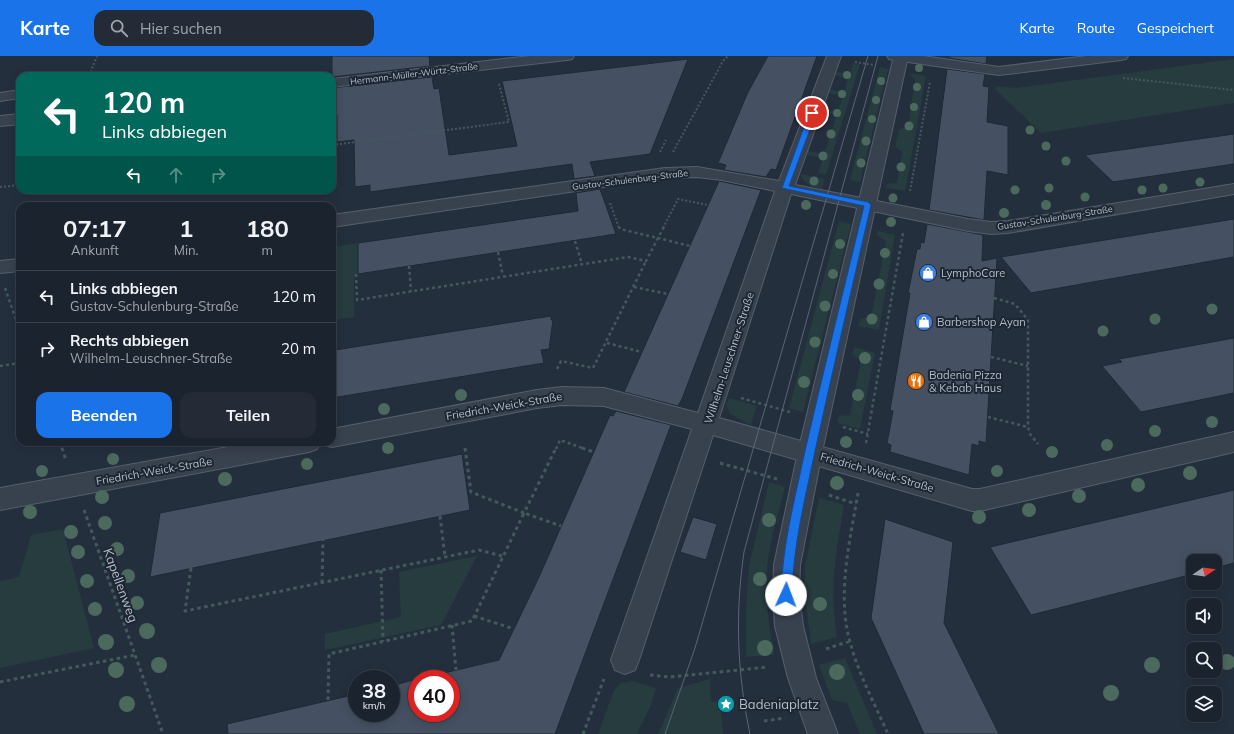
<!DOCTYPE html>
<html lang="de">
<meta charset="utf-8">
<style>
:root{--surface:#1b232e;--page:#242b36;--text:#f1f3f6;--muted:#a0a4aa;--line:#39404a;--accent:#1a73e8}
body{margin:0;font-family:Mulish,sans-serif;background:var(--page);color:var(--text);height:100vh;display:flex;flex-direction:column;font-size:15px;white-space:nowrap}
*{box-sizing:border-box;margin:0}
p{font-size:13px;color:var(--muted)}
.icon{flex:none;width:22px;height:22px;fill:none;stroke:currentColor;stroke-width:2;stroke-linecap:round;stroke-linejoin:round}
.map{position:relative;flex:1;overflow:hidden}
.drawer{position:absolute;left:16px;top:146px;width:320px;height:244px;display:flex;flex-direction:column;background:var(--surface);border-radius:12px;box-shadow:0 2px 10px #0003,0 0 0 1px var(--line)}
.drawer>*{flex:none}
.banner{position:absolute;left:16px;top:16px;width:320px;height:122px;border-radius:12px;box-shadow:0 2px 10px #0003,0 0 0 1px var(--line);background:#00695c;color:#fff;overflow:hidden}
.needle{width:26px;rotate:77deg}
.buttons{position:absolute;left:1186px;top:498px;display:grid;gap:8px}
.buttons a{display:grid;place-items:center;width:36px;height:36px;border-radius:8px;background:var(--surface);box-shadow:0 2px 10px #0003,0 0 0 1px var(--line);font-size:20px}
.speed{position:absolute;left:348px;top:614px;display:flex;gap:8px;font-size:20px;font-weight:700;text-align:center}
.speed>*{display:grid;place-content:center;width:52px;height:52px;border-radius:50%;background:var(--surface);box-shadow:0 2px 10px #0003,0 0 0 1px var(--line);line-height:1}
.speed small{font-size:10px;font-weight:400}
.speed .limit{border:6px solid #d22;background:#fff;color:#111}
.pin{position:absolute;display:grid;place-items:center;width:34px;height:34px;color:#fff;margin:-17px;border:2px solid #fff;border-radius:50%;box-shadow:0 1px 4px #0007}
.me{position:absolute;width:44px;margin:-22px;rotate:2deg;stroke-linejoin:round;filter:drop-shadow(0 0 3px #0008)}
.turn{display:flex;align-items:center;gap:14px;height:84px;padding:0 20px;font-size:18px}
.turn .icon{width:52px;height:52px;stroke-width:2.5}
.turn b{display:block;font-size:28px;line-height:34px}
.lanes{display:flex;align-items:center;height:38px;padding:0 20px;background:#0003;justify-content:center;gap:20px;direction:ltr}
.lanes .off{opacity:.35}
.eta{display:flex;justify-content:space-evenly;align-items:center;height:68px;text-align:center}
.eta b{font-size:24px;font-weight:700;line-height:28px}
.primary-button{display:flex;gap:8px;margin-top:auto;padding:8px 20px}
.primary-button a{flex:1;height:46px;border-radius:12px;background:var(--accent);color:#fff;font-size:16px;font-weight:700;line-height:46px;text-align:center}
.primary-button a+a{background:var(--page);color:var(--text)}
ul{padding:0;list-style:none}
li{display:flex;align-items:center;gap:12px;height:52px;padding:0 20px;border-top:1px solid var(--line)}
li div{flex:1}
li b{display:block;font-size:15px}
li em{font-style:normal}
header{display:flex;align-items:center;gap:24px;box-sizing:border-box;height:56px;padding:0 20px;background:var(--accent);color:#fff}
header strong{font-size:19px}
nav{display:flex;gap:22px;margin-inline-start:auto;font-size:14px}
.search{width:280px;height:36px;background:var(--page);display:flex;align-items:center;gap:10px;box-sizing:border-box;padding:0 14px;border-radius:12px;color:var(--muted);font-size:15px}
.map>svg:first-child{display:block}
.green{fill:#263c3f}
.building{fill:#455162;stroke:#1f2835}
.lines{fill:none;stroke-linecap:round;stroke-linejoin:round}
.minor-casing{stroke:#565f6c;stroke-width:2}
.tertiary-casing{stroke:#565f6c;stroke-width:2}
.path-far2{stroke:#44595c;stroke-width:2;stroke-dasharray:2 2;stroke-linecap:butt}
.path-far1{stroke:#44595c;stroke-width:2.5;stroke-dasharray:3 3;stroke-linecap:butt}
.path{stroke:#44595c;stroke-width:3;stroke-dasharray:3.5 3.5;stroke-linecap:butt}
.minor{fill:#38414e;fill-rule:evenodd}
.tertiary{fill:#38414e;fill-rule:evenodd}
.tram{stroke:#5a6575;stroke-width:1}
.tree{fill:#4b6a5d}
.route{fill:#1a73e8;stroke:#114b97}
.labels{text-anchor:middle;stroke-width:4;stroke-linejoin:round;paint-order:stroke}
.far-street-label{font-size:9px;fill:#b4bcc9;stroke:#1d2633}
.poi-label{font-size:11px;fill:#b4bcc9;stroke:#1d2633;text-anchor:start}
.street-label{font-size:11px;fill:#b4bcc9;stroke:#1d2633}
.near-street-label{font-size:13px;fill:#b4bcc9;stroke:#1d2633}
.near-poi-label{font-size:13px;fill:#b4bcc9;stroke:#1d2633;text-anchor:start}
</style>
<header>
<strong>Karte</strong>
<div class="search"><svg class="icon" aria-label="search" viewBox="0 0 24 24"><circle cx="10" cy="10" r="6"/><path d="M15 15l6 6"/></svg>Hier suchen</div>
<nav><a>Karte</a><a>Route</a><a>Gespeichert</a></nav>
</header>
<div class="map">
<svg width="1234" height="678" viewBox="0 0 1234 678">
<rect width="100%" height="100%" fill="#242f3e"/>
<!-- green -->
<path class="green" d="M1234,3V47L1041,77L996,34L995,30L1016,32Z
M853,7L860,8L826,119L818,117L823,102L807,99L808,95L824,98L837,59L821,56L822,53L838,56L843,40L828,37L829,33L844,36L848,22L834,19L835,16L850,18Z
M880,11L888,13L860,126L850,124Z
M910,17L926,20L905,135L886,132L887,128L897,127L902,96L895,91L899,73L908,71L915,23L911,20Z
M801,118L825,123L822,133C813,131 803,129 801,118Z
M839,165L851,168L803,356L789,352L790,348Z
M878,175L895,179L879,274L858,270L860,263L871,261L886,185L877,179Z
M358,187V218L354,219V261L332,264V191Z
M854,291L875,297L860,373L837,367L839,360L850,359L861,304L852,298Z
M729,342L757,350L751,369L730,358L726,349Z
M769,426L785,431C777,462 767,494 766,526C766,551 770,575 774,599L746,601V552L749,510Z
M819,442L844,449C836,497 829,531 837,581L811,588L804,532L805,510Z
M63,473L94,592L0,612V525L19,521L31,479Z
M477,500L441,569L325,594V578L401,561L399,516Z
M845,602L877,678H860L847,647L832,644L819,609Z
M710,623L711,646H720L723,678H658L678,632Z
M632,625L656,632L651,649L637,678H598L614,634L621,627Z"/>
<!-- building -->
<path class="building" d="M332,0H429L430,10L332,21Z
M768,0H817L776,114L771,113L766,121L724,114L726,109L718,107L748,36Z
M949,0H987L986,8L949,2Z
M688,3L650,98L590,106L595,120L574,123L572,108L370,136V129L355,131L354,84L337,86V59L332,60V32L432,21L434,33L439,32L449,99L517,90L502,25Z
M947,13L985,18L983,30L989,31L987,66L1008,70V119L987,115L984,164L929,154Z
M1234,78V108L1113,126L1085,99Z
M719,125L761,134L682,343L678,350L624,336Z
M600,133L616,178L358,218V187L578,155L576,137Z
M1234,163V201L1031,237L1001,201Z
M927,168L983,179L982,205L997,202L986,387L979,385V390L972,388L969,419L890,396L891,389L887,387L893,355L890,354L910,237H908L917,193H920L921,186L924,187Z
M551,260V264H553L549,293L541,294L544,307L332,342V299L335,298V294Z
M1234,282V337L1141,356L1102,310L1122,306L1119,303Z
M616,355L671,369L555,678H228L227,668L357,638V657H391V630L417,623V657H451V623H419L499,604L539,521L610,359L613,360Z
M462,398L470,454L150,521L160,457Z
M1234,434V507L1215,512V505H1193V518L1031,559L990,491Z
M693,461L717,468L706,504L680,496Z
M885,463L953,486L944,567L999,678H924L871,562Z"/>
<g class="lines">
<defs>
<path id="minor" d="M530,0H574L572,3L567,4L332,31V23Z
M827,0H841L795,129L968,163L991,166L1008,165L1234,128V138L1008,177L991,178L968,175L791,138L719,362L972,433H980L1234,376V396L980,455H972L713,379L639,604L635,614L625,618L615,614L611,604L692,373L604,350L562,349L537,352L332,391L324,389L322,386H332V373L537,334L562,331L604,332L698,357L775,135L722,124L697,121L665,122L332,171V159L665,112L697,111L779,125Z
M887,0H923L999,11L1087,0H1128L1126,3L1121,4L999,19L894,4L889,3Z
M20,34V42L0,45V37Z
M20,58V68L0,70V60Z
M20,203V215L0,217V205Z
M256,386H321L317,393L309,396L0,454V432Z"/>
<path id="tertiary" d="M894,0H908L822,396L800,509L799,539L803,570L816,622L838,678H808L788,622L775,570L773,539L774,509L798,396Z"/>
</defs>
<!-- minor casing -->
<use href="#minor" class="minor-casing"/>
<!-- tertiary casing -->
<use href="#tertiary" class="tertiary-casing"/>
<!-- path-far2 -->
<path class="path-far2" d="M855,6L874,9
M89,20L97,0
M1123,22L1234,34
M332,89L509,66L499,28
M660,96L666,84
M673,96L723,5L728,0
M0,131L20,129
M910,135L930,26
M610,147L619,172
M663,172L678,143L708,149"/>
<!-- path-far1 -->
<path class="path-far1" d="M664,171L658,182L690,190
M575,185L582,208
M498,196L503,220
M409,210L411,235
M356,218L357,244L628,201L646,205L658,182L620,173L619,171
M634,231L668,238
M5,232L20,275
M994,242L1015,248L1028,264V371L1030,378L1038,388
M607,287L642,296
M991,301L1028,310
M0,310L20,307
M557,313L561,305L593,312L646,205
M741,342L790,356
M988,361L1028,371
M843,371L868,378
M60,386L62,393
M866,387L903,177
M556,393L560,384L585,393"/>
<!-- path -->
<path class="path" d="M62,392L66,404
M465,392L471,436L524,457L556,392
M582,392L594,396
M720,407L777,423
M858,437C851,479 840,524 846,567C852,606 872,642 888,678
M829,439L856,448
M84,454L163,678
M440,460L445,501
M191,512L185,555L479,494L502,500
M381,514L383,585
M322,527L323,484
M474,560L514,573
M452,569L456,614
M826,593L850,585
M650,619L670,621L768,611
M0,626L135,599
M328,644L329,598L472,565L524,457L561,470
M764,665L785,662
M583,678L604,623"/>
<!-- minor -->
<use href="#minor" class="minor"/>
<!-- tertiary -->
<use href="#tertiary" class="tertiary"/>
<!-- tram -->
<path class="tram" d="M665,678L695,592L868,0
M750,678C737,617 735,558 744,496L878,0"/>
</g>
<!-- trees -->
<g class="tree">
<circle cx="919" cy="12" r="4"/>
<circle cx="847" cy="19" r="4"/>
<circle cx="881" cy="25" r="4"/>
<circle cx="917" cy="31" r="4"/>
<circle cx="842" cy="38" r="4"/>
<circle cx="876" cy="44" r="4"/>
<circle cx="914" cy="51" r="4"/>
<circle cx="837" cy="57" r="4"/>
<circle cx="872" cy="63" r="4"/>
<circle cx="909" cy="70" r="4.5"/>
<circle cx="1030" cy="74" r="4.5"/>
<circle cx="831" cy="78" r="4.5"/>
<circle cx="866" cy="85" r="4.5"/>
<circle cx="1046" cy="90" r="4.5"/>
<circle cx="823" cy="100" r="4.5"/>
<circle cx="1066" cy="105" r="4.5"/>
<circle cx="861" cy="107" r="4.5"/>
<circle cx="901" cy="111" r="4.5"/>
<circle cx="814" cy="125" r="4.5"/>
<circle cx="1200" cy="126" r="4.5"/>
<circle cx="1049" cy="132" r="4.5"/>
<circle cx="1163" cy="132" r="4.5"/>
<circle cx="1015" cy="134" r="4.5"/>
<circle cx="1142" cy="134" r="4.5"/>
<circle cx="1085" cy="141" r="4.5"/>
<circle cx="893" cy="142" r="4.5"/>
<circle cx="806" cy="149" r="5"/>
<circle cx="1046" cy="149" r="5"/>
<circle cx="1004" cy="157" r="5"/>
<circle cx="891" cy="166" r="5"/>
<circle cx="840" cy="188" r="5"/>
<circle cx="885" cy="197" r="5"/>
<circle cx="833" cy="218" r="5"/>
<circle cx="879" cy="228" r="5.5"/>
<circle cx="825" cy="250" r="5.5"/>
<circle cx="1212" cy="253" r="5.5"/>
<circle cx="872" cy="263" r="5.5"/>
<circle cx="1155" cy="263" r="5.5"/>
<circle cx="1103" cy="275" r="5.5"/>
<circle cx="815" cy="286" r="5.5"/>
<circle cx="865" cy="302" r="6"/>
<circle cx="804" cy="326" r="6"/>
<circle cx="461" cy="339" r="6"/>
<circle cx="858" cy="339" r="6"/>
<circle cx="384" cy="353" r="6"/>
<circle cx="1212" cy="366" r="6"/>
<circle cx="1155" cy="375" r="6"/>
<circle cx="846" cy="386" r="6"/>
<circle cx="1107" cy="389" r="6"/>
<circle cx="388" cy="392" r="6"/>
<circle cx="1052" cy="396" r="6"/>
<circle cx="113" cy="403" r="6"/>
<circle cx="307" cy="408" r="6"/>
<circle cx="42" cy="415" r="6"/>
<circle cx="997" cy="415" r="6"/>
<circle cx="1190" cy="417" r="7"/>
<circle cx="225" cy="423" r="7"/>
<circle cx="837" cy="427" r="7"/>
<circle cx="1138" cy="429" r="7"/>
<circle cx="1079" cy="440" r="7"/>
<circle cx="102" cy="441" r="7"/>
<circle cx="1029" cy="454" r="7"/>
<circle cx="30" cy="456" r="7"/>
<circle cx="979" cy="461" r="7"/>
<circle cx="769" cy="464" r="7"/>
<circle cx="105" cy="467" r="7"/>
<circle cx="71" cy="476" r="7"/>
<circle cx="117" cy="493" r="7"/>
<circle cx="78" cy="496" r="7"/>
<circle cx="128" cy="520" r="7"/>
<circle cx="760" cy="523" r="7"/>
<circle cx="87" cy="525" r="7"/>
<circle cx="137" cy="547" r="7"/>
<circle cx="820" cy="548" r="7"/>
<circle cx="95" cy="553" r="7"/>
<circle cx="147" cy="575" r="8"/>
<circle cx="106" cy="586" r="8"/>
<circle cx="765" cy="592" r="8"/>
<circle cx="1227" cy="606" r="8"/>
<circle cx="159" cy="609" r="8"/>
<circle cx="1152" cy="609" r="8"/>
<circle cx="116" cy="614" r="8"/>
<circle cx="837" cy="616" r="8"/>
<circle cx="1111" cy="637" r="8"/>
<circle cx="127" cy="648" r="8"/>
</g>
<!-- route -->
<path class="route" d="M812,56L816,57L789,130L868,146L871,149C852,231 833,313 815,395C805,443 793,490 792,539L790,542L786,544L782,542L781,539C782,490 795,443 805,395C824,313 844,232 864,150L782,132L809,57Z"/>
<!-- icons -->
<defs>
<symbol id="shop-disc" viewBox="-11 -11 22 22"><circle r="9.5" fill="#3f7fe0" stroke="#1d2633"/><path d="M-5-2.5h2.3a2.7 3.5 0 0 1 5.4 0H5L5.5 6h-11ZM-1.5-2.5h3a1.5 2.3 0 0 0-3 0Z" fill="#fff"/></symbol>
<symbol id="restaurant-disc" viewBox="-11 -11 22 22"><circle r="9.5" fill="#e8710a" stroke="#1d2633"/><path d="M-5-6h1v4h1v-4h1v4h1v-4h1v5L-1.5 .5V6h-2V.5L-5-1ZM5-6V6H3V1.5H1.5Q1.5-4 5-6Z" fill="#fff"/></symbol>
<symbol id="sight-disc" viewBox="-11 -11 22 22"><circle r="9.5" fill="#0f9aa8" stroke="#1d2633"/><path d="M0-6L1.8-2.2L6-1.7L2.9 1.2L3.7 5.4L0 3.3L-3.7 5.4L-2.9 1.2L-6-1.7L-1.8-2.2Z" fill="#fff"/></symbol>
</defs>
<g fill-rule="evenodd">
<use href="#shop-disc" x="918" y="207" width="20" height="20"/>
<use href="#shop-disc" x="914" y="256" width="20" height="20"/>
<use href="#restaurant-disc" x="906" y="315" width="20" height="20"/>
<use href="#sight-disc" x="716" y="638" width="20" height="20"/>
</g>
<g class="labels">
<!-- far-street labels -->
<g class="far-street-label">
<text transform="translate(414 18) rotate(-7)" y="3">Hermann-Müller-Würtz-Straße</text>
<text transform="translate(630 124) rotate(-7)" y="3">Gustav-Schulenburg-Straße</text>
<text transform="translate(1055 162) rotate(-9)" y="3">Gustav-Schulenburg-Straße</text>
</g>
<!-- poi labels -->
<g class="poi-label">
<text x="941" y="221">LymphoCare</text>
<text x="937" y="270">Barbershop Ayan</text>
<text x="929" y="323">Badenia Pizza<tspan x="929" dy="13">&amp; Kebab Haus</tspan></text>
</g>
<!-- street labels -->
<g class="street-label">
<text transform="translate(729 302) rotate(-72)" y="4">Wilhelm-Leuschner-Straße</text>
<text transform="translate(504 350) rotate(-10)" y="4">Friedrich-Weick-Straße</text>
<text transform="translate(154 415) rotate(-10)" y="4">Friedrich-Weick-Straße</text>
<text transform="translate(877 416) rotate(16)" y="4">Friedrich-Weick-Straße</text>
</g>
<!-- near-street labels -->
<g class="near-street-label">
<text transform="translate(121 529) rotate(70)" y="5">Kapellenweg</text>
</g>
<!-- near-poi labels -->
<g class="near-poi-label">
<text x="739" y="653">Badeniaplatz</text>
</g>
</g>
</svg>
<div class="buttons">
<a><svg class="needle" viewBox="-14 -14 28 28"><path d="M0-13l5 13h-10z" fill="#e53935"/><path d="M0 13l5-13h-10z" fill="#a0a4aa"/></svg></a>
<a><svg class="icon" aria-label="sound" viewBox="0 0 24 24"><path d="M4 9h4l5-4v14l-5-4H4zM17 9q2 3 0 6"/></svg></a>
<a><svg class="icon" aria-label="search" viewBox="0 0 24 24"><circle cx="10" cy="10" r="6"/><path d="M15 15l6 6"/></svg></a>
<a><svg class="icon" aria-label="layers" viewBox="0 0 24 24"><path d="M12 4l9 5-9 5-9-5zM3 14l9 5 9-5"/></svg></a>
</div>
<div class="speed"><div>38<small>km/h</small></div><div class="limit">40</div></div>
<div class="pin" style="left:812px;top:57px;background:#d93025"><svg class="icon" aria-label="arrive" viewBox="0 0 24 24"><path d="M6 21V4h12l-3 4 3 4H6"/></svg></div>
<svg class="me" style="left:786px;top:539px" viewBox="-20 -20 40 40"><circle r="19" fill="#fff"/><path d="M0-13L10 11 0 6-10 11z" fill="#1a73e8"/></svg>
<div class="banner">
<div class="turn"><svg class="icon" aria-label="left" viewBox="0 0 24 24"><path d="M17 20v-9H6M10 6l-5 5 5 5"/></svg><div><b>120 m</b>Links abbiegen</div></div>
<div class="lanes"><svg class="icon" aria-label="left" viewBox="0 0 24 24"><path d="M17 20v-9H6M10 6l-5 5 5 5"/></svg><svg class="icon off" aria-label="ahead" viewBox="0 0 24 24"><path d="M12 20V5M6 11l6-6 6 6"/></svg><svg class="icon off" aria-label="right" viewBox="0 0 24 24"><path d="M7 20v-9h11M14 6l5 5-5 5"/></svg></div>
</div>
<section class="drawer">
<div class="eta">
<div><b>07:17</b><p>Ankunft</p></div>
<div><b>1</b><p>Min.</p></div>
<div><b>180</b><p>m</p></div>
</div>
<ul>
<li><svg class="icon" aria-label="left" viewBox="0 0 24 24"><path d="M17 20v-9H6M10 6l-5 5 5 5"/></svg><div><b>Links abbiegen</b><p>Gustav-Schulenburg-Straße</p></div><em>120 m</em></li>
<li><svg class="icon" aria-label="right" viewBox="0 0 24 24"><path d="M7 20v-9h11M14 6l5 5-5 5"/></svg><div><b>Rechts abbiegen</b><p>Wilhelm-Leuschner-Straße</p></div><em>20 m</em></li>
</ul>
<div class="primary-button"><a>Beenden</a><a>Teilen</a></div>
</section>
</div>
